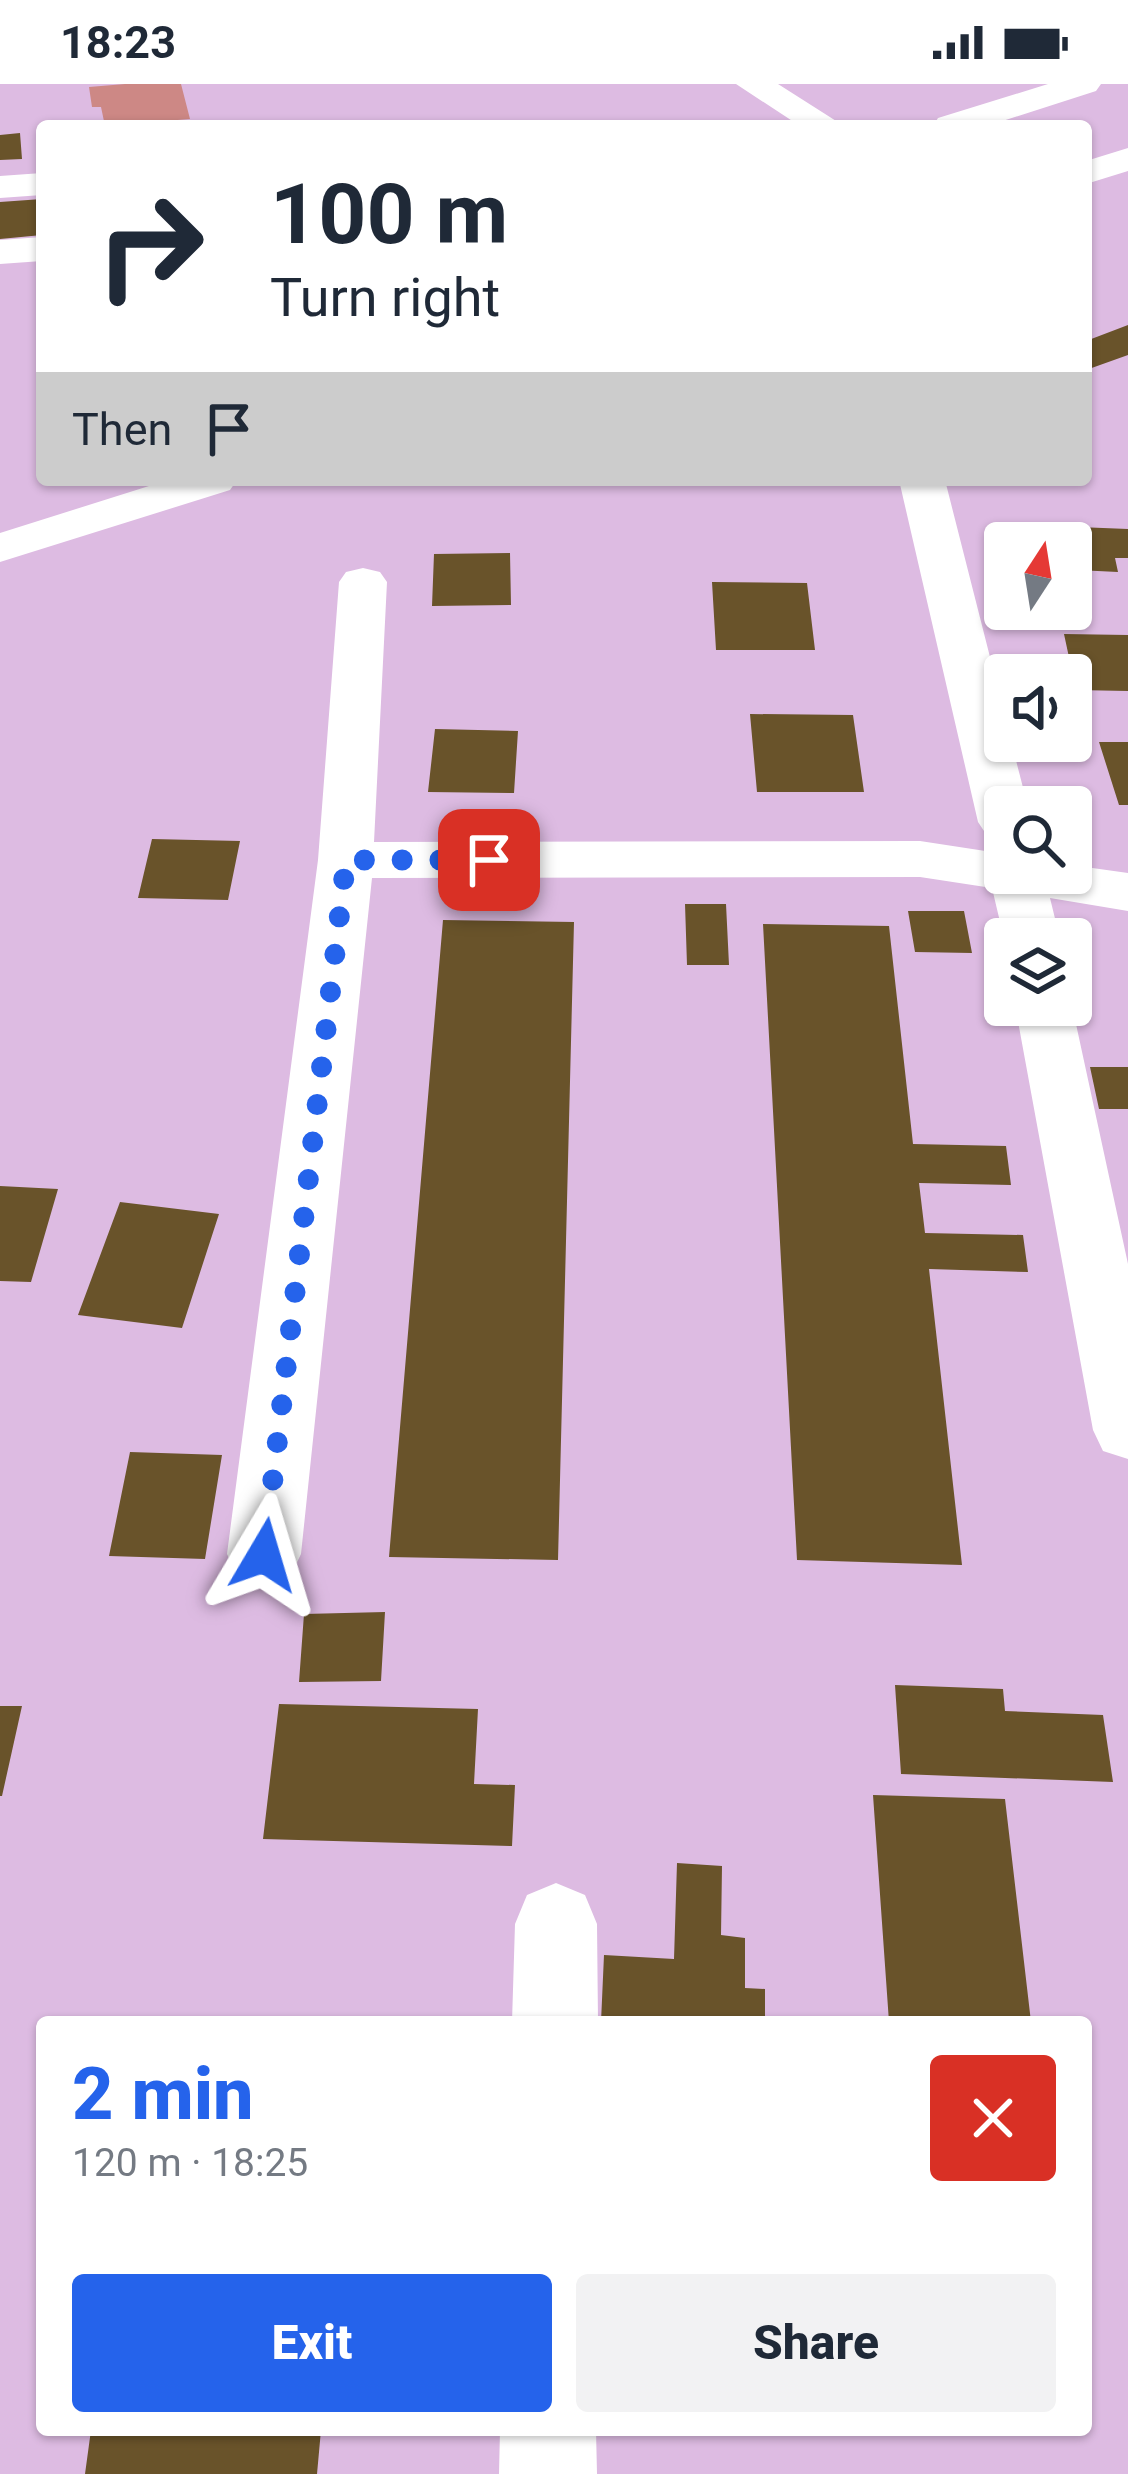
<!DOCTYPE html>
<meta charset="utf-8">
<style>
:root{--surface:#fff;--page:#f2f2f3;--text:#1f2937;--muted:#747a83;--accent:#2563eb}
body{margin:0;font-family:Roboto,sans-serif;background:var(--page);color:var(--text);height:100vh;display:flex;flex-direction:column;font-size:45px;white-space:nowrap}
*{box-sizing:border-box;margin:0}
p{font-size:39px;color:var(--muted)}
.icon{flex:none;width:66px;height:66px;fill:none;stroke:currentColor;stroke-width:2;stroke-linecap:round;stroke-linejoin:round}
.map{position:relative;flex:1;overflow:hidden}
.sheet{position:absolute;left:36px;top:1932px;width:1056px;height:420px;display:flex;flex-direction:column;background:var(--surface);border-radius:12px;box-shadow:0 3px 9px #0004}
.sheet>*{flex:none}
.hud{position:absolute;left:36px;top:36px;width:1056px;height:366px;border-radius:12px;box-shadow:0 3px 9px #0004;background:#fff;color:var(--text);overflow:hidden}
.needle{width:78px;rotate:12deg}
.tools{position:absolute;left:984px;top:438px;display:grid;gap:24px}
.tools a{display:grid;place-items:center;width:108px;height:108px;border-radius:12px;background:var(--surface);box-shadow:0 3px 9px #0004;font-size:60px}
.pin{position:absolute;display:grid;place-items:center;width:102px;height:102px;color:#fff;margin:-51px;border-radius:24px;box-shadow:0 6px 18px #0006}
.me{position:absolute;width:132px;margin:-66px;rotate:7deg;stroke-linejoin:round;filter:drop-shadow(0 0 9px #0008)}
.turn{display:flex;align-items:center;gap:42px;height:252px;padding:0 36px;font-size:54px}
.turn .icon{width:156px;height:156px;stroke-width:2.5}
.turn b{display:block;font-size:84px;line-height:102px}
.then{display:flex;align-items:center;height:114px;padding:0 36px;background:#0003;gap:24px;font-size:45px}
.round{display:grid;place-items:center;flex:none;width:126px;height:126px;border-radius:12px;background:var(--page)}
.headline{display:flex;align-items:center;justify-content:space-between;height:204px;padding:0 36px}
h1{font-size:72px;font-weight:800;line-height:90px;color:var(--accent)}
.primary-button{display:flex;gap:24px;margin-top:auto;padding:24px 36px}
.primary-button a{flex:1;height:138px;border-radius:12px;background:var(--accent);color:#fff;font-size:48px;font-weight:800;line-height:138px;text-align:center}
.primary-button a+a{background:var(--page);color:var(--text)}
.status{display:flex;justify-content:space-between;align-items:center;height:84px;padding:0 60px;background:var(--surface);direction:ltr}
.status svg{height:33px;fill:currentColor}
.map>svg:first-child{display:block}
.green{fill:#cd8885}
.building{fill:#69532a}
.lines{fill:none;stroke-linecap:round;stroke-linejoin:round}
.minor{fill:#fff;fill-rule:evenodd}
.route{stroke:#2563eb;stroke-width:21;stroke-dasharray:0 37.8}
</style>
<div class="status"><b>18:23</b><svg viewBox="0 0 49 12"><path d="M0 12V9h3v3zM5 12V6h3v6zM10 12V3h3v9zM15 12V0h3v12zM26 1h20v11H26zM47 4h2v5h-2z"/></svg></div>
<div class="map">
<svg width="1128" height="2390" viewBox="0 0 1128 2390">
<rect width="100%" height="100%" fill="#ddbbe2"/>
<!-- green -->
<path class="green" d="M125,0H181L190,35L105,42L101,23H92L89,3Z"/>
<!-- building -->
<path class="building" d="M20,49L22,75L0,76V51Z
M42,115V151L0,155V118Z
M1128,241V271L1086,286V257Z
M1028,441L1128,445V474H1115L1118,488L1077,486L1079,496H1071V459H1030Z
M510,469L511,521L432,522L434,470Z
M712,498L807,499L815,566H716Z
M1064,550L1128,551V607L1076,606Z
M750,630L853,631L864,708H757Z
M435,645L518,647L514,709L428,708Z
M1099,658H1128V721H1119Z
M152,755L240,757L228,816L138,814Z
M685,820H726L729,881H687Z
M908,827H964L972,869L915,868Z
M443,836L574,838L558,1476L389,1473Z
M763,840L889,842L913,1060L1006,1062L1011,1101L919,1099L925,1149L1023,1151L1028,1188L929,1185L962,1481L797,1476Z
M1090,983H1128V1025H1099Z
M0,1102L58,1105L31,1198L0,1197Z
M120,1118L219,1130L182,1244L78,1231Z
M130,1368L222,1371L205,1475L109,1472Z
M385,1528L381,1597L299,1598L304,1530Z
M895,1601L1003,1605L1005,1627L1103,1631L1113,1698L901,1690Z
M279,1620L478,1625L474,1700L515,1701L512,1762L263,1755Z
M0,1622H22L2,1712H0Z
M873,1711L1005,1715L1031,1938H889Z
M677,1779L722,1782L721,1851L745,1854V1904L765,1905V1938H601L604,1871L674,1875Z
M91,2346H321L317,2390H85Z"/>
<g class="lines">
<!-- minor -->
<path class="minor" d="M736,0H778L844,42H800Z
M1048,0H1101L1096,7L987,42H933L938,34Z
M1128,64V87L1086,100V77Z
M42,89V111L0,114V92Z
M42,153V177L0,180V156Z
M168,396H237L230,406L0,478V449Z
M899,396H945L1005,632V657H1011L1028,723H1005V755L986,750L978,738Z
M363,484L380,488L387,498L374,758L920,757L1005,770V789H1071V781L1128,789V827L1050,814L1060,855H1005V859L992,804L920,793L372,794L301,1470L290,1493L264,1502L238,1493L227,1470L318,776L339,498L346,488Z
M1071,917L1128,1180V1375L1103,1367L1093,1346L1015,921H1071Z
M556,1799L585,1811L597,1840L598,1938H512L515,1840L527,1811Z
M500,2346H596L597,2390H499Z"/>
</g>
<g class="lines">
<!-- route -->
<path class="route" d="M264,1471L346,776H489"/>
</g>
</svg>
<div class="tools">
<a><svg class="needle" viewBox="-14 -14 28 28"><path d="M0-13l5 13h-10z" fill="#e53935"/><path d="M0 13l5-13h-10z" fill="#747a83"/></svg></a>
<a><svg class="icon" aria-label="sound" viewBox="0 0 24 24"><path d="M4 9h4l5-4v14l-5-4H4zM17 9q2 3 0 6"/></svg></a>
<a><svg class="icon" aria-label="search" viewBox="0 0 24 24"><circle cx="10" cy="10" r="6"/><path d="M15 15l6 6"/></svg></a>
<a><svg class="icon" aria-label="layers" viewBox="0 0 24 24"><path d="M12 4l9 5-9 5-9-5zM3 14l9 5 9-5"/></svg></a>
</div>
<div class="pin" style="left:489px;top:776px;background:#d93025"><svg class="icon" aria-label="arrive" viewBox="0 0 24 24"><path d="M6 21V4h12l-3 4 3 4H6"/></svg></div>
<svg class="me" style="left:264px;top:1471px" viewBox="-20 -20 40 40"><path d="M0-17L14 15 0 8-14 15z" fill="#2563eb" stroke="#fff" stroke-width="4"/></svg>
<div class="hud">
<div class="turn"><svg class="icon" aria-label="right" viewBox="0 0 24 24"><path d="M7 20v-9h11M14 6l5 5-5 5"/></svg><div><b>100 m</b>Turn right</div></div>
<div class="then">Then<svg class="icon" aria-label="arrive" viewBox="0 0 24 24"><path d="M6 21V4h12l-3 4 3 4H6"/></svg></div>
</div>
<section class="sheet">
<div class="headline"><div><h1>2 min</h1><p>120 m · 18:25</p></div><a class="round" style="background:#d93025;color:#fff"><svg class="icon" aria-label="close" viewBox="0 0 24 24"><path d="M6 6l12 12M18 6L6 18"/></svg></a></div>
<div class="primary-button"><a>Exit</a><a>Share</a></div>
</section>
</div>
